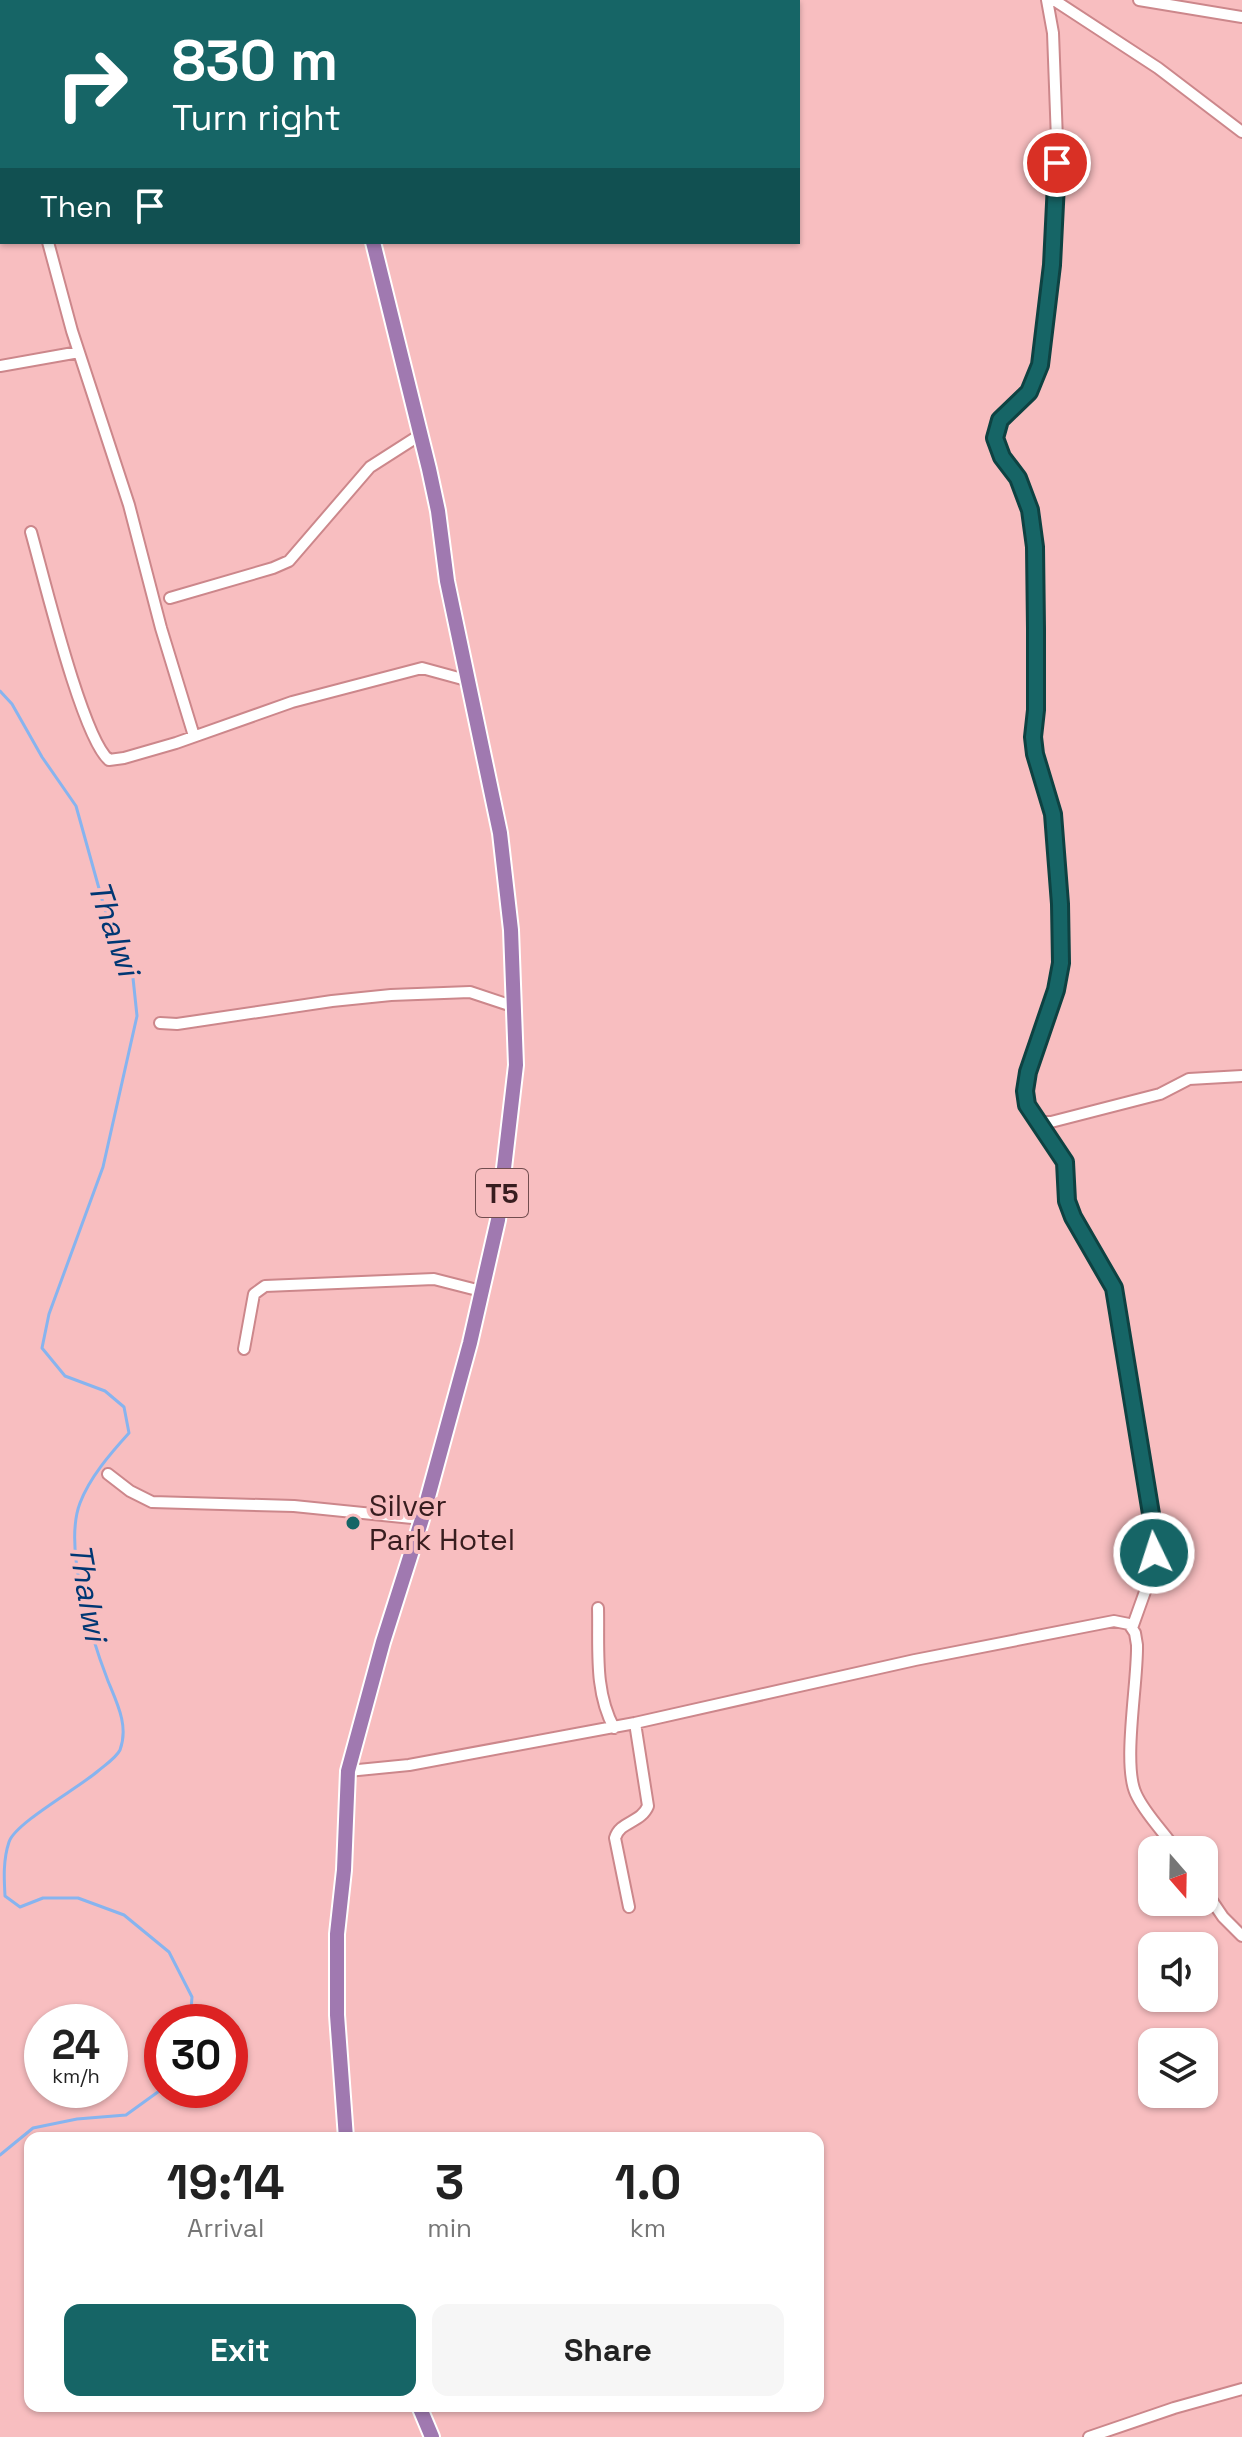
<!DOCTYPE html>
<style>
:root{--surface:#fff;--page:#f6f6f6;--text:#222;--muted:#767676;--accent:#166566}
body{margin:0;font-family:"Space Grotesk",sans-serif;background:var(--page);color:var(--text);height:100vh;display:flex;flex-direction:column;font-size:30px;white-space:nowrap}
*{box-sizing:border-box;margin:0}
p{font-size:26px;color:var(--muted)}
.icon{flex:none;width:44px;height:44px;fill:none;stroke:currentColor;stroke-width:2;stroke-linecap:round;stroke-linejoin:round}
.map{position:relative;flex:1;overflow:hidden}
.drawer{position:absolute;left:24px;top:2132px;width:800px;height:280px;display:flex;flex-direction:column;background:var(--surface);border-radius:16px;box-shadow:0 2px 6px #0004}
.drawer>*{flex:none}
.top-card{position:absolute;left:0px;top:0px;width:800px;height:244px;box-shadow:0 2px 6px #0004;background:#166566;color:#fff;overflow:hidden}
.needle{width:52px;rotate:160deg}
.fabs{position:absolute;left:1138px;top:1836px;display:grid;gap:16px}
.fabs a{display:grid;place-items:center;width:80px;height:80px;border-radius:16px;background:var(--surface);box-shadow:0 2px 6px #0004;font-size:40px}
.speed{position:absolute;left:24px;top:2004px;display:flex;gap:16px;font-size:40px;font-weight:700;text-align:center}
.speed>*{display:grid;place-content:center;width:104px;height:104px;border-radius:50%;background:var(--surface);box-shadow:0 2px 6px #0004;line-height:1}
.speed small{font-size:20px;font-weight:400}
.speed .limit{border:12px solid #d22;background:#fff;color:#111}
.pin{position:absolute;display:grid;place-items:center;width:68px;height:68px;color:#fff;margin:-34px;border:4px solid #fff;border-radius:50%;box-shadow:0 2px 8px #0007}
.me{position:absolute;width:88px;margin:-44px;rotate:356deg;stroke-linejoin:round;filter:drop-shadow(0 0 6px #0008)}
.turn{display:flex;align-items:center;gap:28px;height:168px;padding:0 40px;font-size:36px}
.turn .icon{width:104px;height:104px;stroke-width:2.5}
.turn b{display:block;font-size:56px;line-height:68px}
.then{display:flex;align-items:center;height:76px;padding:0 40px;background:#0003;gap:16px;font-size:30px}
.eta{display:flex;justify-content:space-evenly;align-items:center;height:136px;text-align:center}
.eta b{font-size:48px;font-weight:700;line-height:56px}
.primary-button{display:flex;gap:16px;margin-top:auto;padding:16px 40px}
.primary-button a{flex:1;height:92px;border-radius:16px;background:var(--accent);color:#fff;font-size:32px;font-weight:700;line-height:92px;text-align:center}
.primary-button a+a{background:var(--page);color:var(--text)}
.map>svg:first-child{display:block}
.lines{fill:none;stroke-linecap:round;stroke-linejoin:round}
.stream{stroke:#87b4ef;stroke-width:3}
.minor-casing{stroke:#cc878b;stroke-width:14}
.highway-casing{stroke:#fff;stroke-width:18}
.minor{stroke:#fff;stroke-width:10}
.highway{stroke:#a079b0;stroke-width:14}
.route-casing{stroke:#0e4242;stroke-width:20}
.route{stroke:#166566;stroke-width:14}
.poi-dot{fill:#166566;stroke:#f8bec0;stroke-width:3}
.labels{text-anchor:middle;stroke-width:8;stroke-linejoin:round;paint-order:stroke}
.shield{fill:#f8bec0;stroke:#724d4f;stroke-width:2}
.shield-label{font-size:28px;font-weight:bold;fill:#381d1f}
.poi-label{font-size:30px;fill:#381d1f;stroke:#f8bec0;text-anchor:start}
.water-label{font-size:32px;font-style:italic;fill:#003773;stroke:#f8bec0}
</style>
<div class="map">
<svg width="1242" height="2437" viewBox="0 0 1242 2437">
<rect width="100%" height="100%" fill="#f8bec0"/>
<g class="lines">
<!-- stream -->
<path class="stream" d="M0,691L12,704L42,757L76,806L105,910L131,959L137,1016L103,1167L49,1314L42,1348L65,1376L105,1391L124,1407L129,1433C110,1454 90,1477 80,1503C63,1547 91,1637 108,1681C117,1703 129,1726 120,1750C116,1758 105,1765 98,1771C80,1787 15,1823 9,1842C3,1860 4,1878 5,1896L20,1907L43,1898H78L124,1915L169,1952L192,1997L190,2022
M0,2155L33,2128L77,2119L126,2115L162,2089"/>
<defs>
<path id="minor" d="M331,0V2
M1047,0L1053,33L1057,140L1048,306L1035,381L1029,392L1000,420L995,438L1002,457L1018,478L1030,510L1035,547L1036,629V710L1033,737L1035,754L1053,814L1060,904L1061,963L1056,990L1028,1072L1025,1091L1027,1105L1065,1162L1067,1201L1073,1217L1114,1288L1154,1540L1152,1572L1132,1628
M1054,0L1158,68L1242,132
M1139,0L1242,17
M123,2L128,0
M368,2L380,0
M0,10L2,11
M0,115L2,114
M0,200H2
M48,242L72,331L129,505L161,628L194,736
M0,366L79,352
M31,532C43,574 82,738 109,760L124,758L176,743L292,702L422,668L466,680
M170,598L273,568L289,561L370,467L420,435
M160,1023L177,1024L332,1001L391,995L470,992L515,1007
M1037,1122H1051L1160,1094L1189,1079L1242,1076
M244,1349L254,1294L265,1286L434,1279L481,1291
M108,1474L130,1491L152,1502L294,1506L422,1519
M598,1608C599,1649 594,1691 614,1728
M348,1771L409,1765L635,1723L915,1660L1114,1621L1129,1624L1135,1633L1137,1645C1138,1681 1122,1765 1136,1794C1145,1814 1164,1832 1176,1850
M1204,1889L1223,1917L1242,1936
M629,1907L615,1838C620,1821 641,1823 648,1806L635,1723
M1089,2437L1174,2408L1242,2389"/>
<path id="highway" d="M316,0L317,2
M346,2138L337,2015V1934L344,1870L348,1771L383,1642L422,1519L470,1343L498,1220L516,1065L511,930L500,833L447,581L438,511L429,469L373,242
M419,2406L432,2437"/>
</defs>
<!-- minor casing -->
<use href="#minor" class="minor-casing"/>
<!-- highway casing -->
<use href="#highway" class="highway-casing"/>
<!-- minor -->
<use href="#minor" class="minor"/>
<!-- highway -->
<use href="#highway" class="highway"/>
</g>
<g class="lines">
<defs>
<path id="route" d="M1057,163L1052,265L1040,365L1029,392L1000,420L995,438L1002,457L1018,478L1030,510L1035,547L1036,629V710L1033,737L1035,754L1053,814L1060,904L1061,963L1056,990L1028,1072L1025,1091L1027,1105L1065,1162L1067,1201L1073,1217L1114,1288L1152,1520L1154,1553"/>
</defs>
<!-- route casing -->
<use href="#route" class="route-casing"/>
<!-- route -->
<use href="#route" class="route"/>
</g>
<!-- markers -->
<circle class="poi-dot" cx="353" cy="1523" r="8"/>
<g class="labels">
<!-- shield labels -->
<rect class="shield" x="476" y="1169" width="52" height="48" rx="6"/>
<g class="shield-label">
<text x="502" y="1203">T5</text>
</g>
<!-- poi labels -->
<g class="poi-label">
<text x="369" y="1516">Silver<tspan x="369" dy="34">Park Hotel</tspan></text>
</g>
<!-- water labels -->
<g class="water-label">
<text transform="translate(114 928) rotate(71)" y="11">Thalwi</text>
<text transform="translate(88 1592) rotate(80)" y="11">Thalwi</text>
</g>
</g>
</svg>
<div class="fabs">
<a><svg class="needle" viewBox="-14 -14 28 28"><path d="M0-13l5 13h-10z" fill="#e53935"/><path d="M0 13l5-13h-10z" fill="#767676"/></svg></a>
<a><svg class="icon" aria-label="sound" viewBox="0 0 24 24"><path d="M4 9h4l5-4v14l-5-4H4zM17 9q2 3 0 6"/></svg></a>
<a><svg class="icon" aria-label="layers" viewBox="0 0 24 24"><path d="M12 4l9 5-9 5-9-5zM3 14l9 5 9-5"/></svg></a>
</div>
<div class="speed"><div>24<small>km/h</small></div><div class="limit">30</div></div>
<div class="pin" style="left:1057px;top:163px;background:#d93025"><svg class="icon" aria-label="arrive" viewBox="0 0 24 24"><path d="M6 21V4h12l-3 4 3 4H6"/></svg></div>
<svg class="me" style="left:1154px;top:1553px" viewBox="-20 -20 40 40"><circle r="17" fill="#166566" stroke="#fff" stroke-width="3"/><path d="M0-11L8 9 0 5-8 9z" fill="#fff"/></svg>
<div class="top-card">
<div class="turn"><svg class="icon" aria-label="right" viewBox="0 0 24 24"><path d="M7 20v-9h11M14 6l5 5-5 5"/></svg><div><b>830 m</b>Turn right</div></div>
<div class="then">Then<svg class="icon" aria-label="arrive" viewBox="0 0 24 24"><path d="M6 21V4h12l-3 4 3 4H6"/></svg></div>
</div>
<section class="drawer">
<div class="eta">
<div><b>19:14</b><p>Arrival</p></div>
<div><b>3</b><p>min</p></div>
<div><b>1.0</b><p>km</p></div>
</div>
<div class="primary-button"><a>Exit</a><a>Share</a></div>
</section>
</div>
